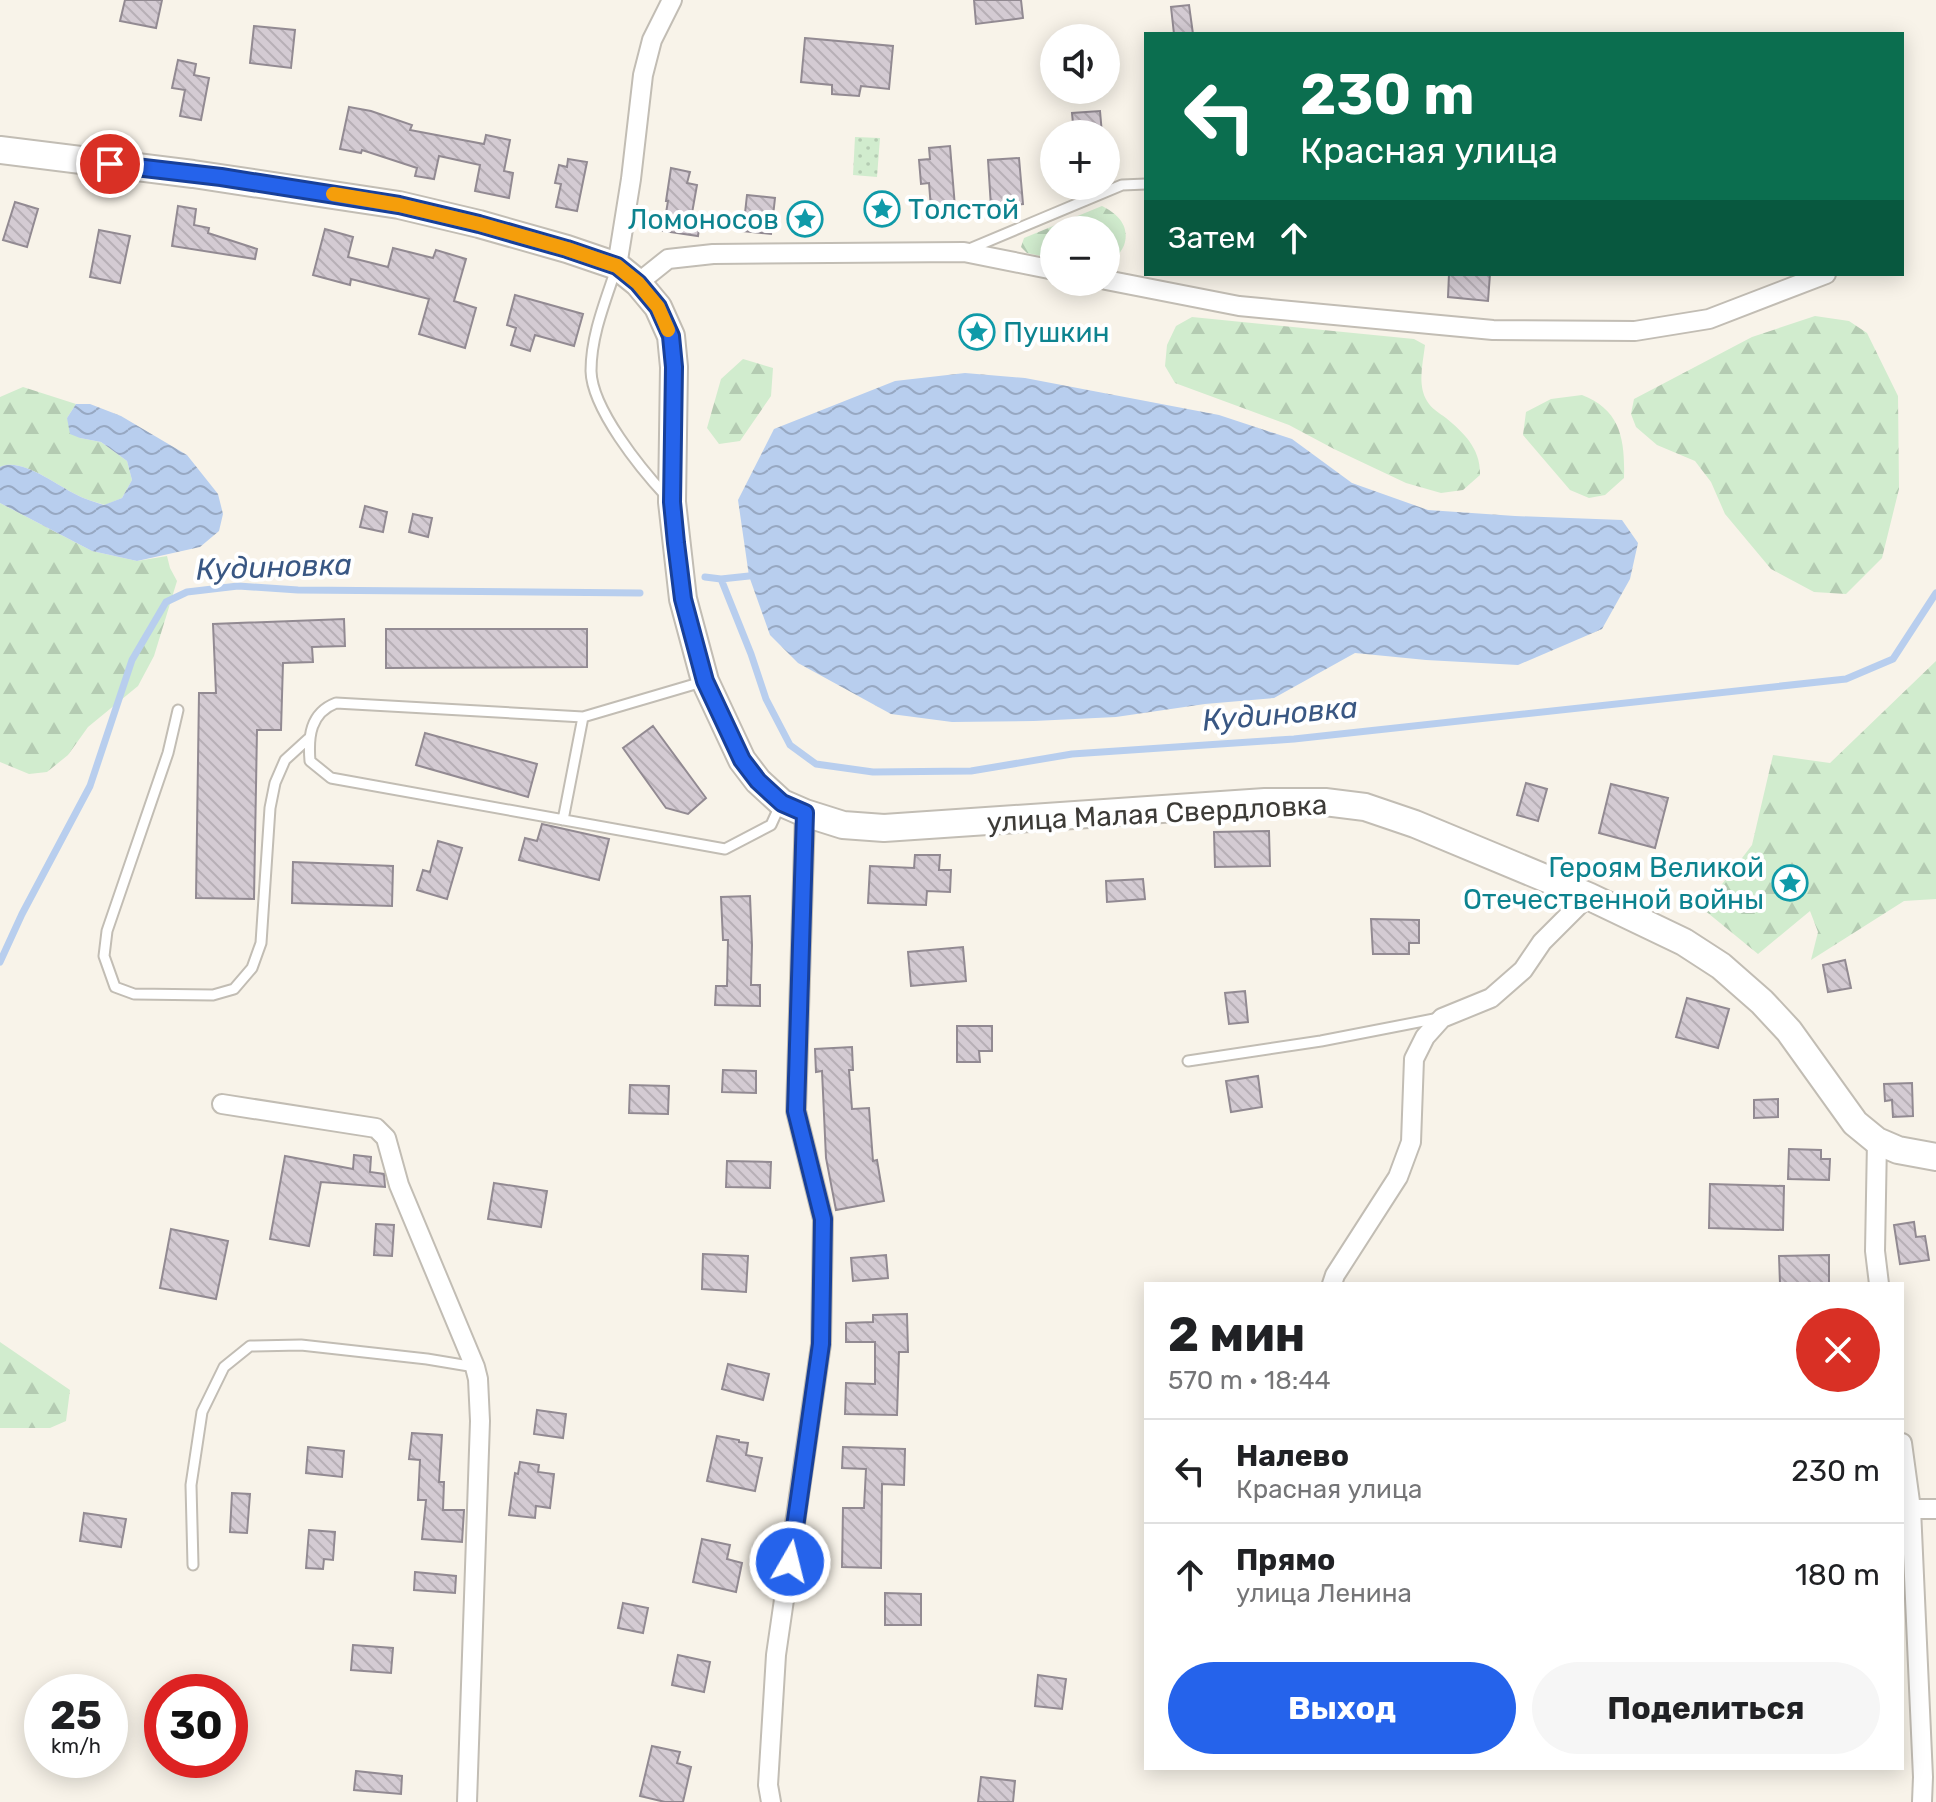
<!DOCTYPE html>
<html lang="ru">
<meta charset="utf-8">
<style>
:root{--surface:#fff;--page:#f6f6f6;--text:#202124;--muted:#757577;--line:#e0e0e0;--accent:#2563eb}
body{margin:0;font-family:Rubik,sans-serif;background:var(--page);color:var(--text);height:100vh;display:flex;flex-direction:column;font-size:30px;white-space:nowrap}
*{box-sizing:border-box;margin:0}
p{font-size:26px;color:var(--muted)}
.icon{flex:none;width:44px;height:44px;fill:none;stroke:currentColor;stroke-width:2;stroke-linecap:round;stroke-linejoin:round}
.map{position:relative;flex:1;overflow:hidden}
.drawer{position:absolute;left:1144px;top:1282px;width:760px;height:488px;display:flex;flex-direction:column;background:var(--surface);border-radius:0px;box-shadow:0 4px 20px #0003}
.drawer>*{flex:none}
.top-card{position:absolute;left:1144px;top:32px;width:760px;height:244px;border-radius:0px;box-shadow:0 4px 20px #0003;background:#0b6e4f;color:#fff;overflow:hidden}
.tools{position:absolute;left:1040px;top:24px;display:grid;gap:16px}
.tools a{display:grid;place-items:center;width:80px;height:80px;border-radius:50%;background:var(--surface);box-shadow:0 4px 20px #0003;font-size:40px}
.speed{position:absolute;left:24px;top:1674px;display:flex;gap:16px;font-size:40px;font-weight:700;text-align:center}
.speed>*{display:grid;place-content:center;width:104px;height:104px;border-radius:50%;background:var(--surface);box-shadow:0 4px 20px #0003;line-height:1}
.speed small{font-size:20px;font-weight:400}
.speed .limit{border:12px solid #d22;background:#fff;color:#111}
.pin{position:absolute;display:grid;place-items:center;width:68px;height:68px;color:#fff;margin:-34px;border:4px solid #fff;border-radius:50%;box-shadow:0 2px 8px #0007}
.me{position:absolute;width:88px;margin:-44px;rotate:8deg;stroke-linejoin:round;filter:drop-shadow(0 0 6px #0008)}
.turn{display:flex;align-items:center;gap:28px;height:168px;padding:0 24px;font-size:36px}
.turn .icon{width:104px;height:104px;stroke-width:2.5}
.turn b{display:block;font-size:56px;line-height:68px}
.then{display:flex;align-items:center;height:76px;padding:0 24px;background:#0003;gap:16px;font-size:30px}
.round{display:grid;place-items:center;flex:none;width:84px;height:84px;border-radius:42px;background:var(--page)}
.summary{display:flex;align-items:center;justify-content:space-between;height:136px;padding:0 24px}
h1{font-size:48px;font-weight:700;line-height:60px}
.primary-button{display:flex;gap:16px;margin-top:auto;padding:16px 24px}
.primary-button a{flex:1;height:92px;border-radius:48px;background:var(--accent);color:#fff;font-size:32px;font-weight:700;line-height:92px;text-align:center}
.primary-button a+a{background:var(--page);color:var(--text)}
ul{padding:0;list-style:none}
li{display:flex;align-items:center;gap:24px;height:104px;padding:0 24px;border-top:2px solid var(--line)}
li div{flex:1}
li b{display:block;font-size:30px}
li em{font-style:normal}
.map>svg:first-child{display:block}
.green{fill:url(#green-dots)}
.forest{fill:url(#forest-firs)}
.water{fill:url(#water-waves)}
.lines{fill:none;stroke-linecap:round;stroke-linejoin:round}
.stream{stroke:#b8ceee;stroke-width:7}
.building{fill:url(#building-back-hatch);stroke:#928a92;stroke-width:2}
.service-casing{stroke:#c2bdb4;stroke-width:13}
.minor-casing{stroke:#c2bdb4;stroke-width:22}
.secondary-casing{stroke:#c2bdb4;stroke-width:30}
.service{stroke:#fff;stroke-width:9}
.minor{stroke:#fff;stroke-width:18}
.secondary{stroke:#fff;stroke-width:26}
.route-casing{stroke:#184099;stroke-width:20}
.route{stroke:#2563eb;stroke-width:14}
.slow{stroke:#f59e0b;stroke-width:14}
.labels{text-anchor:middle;stroke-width:8;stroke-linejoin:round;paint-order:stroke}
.culture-label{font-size:28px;fill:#0d838f;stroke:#fff;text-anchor:start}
.street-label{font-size:28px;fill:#3d3b37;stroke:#fff}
.water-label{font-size:30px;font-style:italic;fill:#395783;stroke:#fff}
</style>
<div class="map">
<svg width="1936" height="1802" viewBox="0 0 1936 1802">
<defs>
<pattern id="green-dots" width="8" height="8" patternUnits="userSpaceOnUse" patternTransform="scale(2)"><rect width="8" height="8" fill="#d1ecce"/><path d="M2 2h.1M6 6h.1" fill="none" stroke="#b4cbb2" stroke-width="1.8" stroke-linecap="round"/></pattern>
<pattern id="forest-firs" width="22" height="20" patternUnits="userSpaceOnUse" patternTransform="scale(2)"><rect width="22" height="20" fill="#d1ecce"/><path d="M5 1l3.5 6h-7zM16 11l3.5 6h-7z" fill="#b4cbb2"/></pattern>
<pattern id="water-waves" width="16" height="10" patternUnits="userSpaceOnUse" patternTransform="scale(2)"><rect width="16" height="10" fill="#b8ceee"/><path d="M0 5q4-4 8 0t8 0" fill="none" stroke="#97a8c2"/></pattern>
<pattern id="building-back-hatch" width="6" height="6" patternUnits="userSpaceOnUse" patternTransform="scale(2)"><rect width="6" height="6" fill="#d4cbd3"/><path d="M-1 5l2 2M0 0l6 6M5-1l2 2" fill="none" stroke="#b7afb6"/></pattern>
</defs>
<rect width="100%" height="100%" fill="#f8f3e9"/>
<!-- green -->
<path class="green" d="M855,137L880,138L877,177L853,175Z"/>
<!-- forest -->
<path class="forest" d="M1102,206C1116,213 1129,224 1125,242C1124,248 1118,255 1115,260L1106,264V230H1054V259L1027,253L1021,247L1024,238Z
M1815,316L1849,321L1867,333L1898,396L1899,489L1882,558L1846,594L1814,592L1771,569L1725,514L1711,482L1695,461L1657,445L1636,427L1631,414L1634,399L1752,337Z
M1192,317L1414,339L1425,345C1423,363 1417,385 1427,401C1431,408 1439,413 1446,418C1464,433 1481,449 1480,475L1463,490L1441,493L1406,483L1334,449L1289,425L1175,383L1165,366L1167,345L1176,326Z
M743,359L773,368L771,396L740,441L719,444L707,428L721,379Z
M23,387L76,404L67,418L80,438L101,442L127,461L132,480L122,498L105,505C95,502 84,499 75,494C56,485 21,457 0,467V397Z
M1582,395C1621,410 1625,440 1624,478L1605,495L1589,498L1570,490L1523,435L1526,412L1551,399Z
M0,503L92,551L137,561L167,556L170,568L177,581L154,656L138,686L88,727L68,755L47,772L29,774L0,762Z
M1936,661V899L1904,901L1811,960L1818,932L1810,911L1758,954L1703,909L1752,845L1773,755L1830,763Z
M0,1342L70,1390L66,1421L50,1428H0Z"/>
<!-- water -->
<path class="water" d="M965,373L1025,378L1219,415L1292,439L1352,483L1428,510L1515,516L1622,520L1638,543L1630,579L1602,629L1518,665L1426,660L1355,653L1274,698L1205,704L1116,717L1034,721L952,722L891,714L798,663L770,635L749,576L738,500L774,429L895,381Z
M76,404H90L121,416L187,455L218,494L223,514L219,531L200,547L137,561L92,551L0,503V467C21,457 56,485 75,494C84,499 95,502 104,505L122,498L132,480L127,461L101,442L80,438L70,434L67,418Z"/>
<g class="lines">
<!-- stream -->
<path class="stream" d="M705,577L721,579L751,654L766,699L790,745L816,764L873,772L971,771L1072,754L1294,739L1846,679L1893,659L1936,593
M721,579L749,576
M0,962L22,914L90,786L132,660L166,602L187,592L238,586L298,590L640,593"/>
</g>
<!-- building -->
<path class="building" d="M125,0H162L156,28L120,21Z
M974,0H1021L1023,18L976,24Z
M1189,5L1193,34H1174L1171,7Z
M254,26L295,30L291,68L250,63Z
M805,38L893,46L889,89L861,86L859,96L832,94V85L801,82Z
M178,60L196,64L194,75L209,78L201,120L180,116L185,90L172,88Z
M349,107L371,111L412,125L410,130L484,144L486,135L510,140L504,171L513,173L509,198L475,191L480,165L439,156L434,179L415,176L417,168L362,150L361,153L340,149Z
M1100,111L1102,134H1074L1072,113Z
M950,146L955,207L931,209L929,183L921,184L919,160L930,159L929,148Z
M1019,158L1023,204L991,207L988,160Z
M568,159L587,162L577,211L556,207L561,184L555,183L559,165L567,167Z
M671,168L690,172L687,183L697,185L692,213L701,215L698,236L663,231L668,201H666Z
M747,195L775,198L771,234L743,231Z
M15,202L38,209L27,247L3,240Z
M178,206L196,209L194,225L209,228L208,233L257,249L255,259L172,246Z
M325,229L353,237L348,257L388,267L393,248L433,258L436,250L466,259L454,301L476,308L465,348L419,334L429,299L351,279L350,285L313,275Z
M99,230L130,236L120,283L90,277Z
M1449,274H1490L1488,301L1448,297Z
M515,295L583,314L574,346L535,335L530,351L511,345L516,328L507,325Z
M365,506L387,512L383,532L360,527Z
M413,514L432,518L428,537L409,532Z
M344,619L345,646L312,647L313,662L283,663L281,730H257L254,899L196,898L199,693H216L213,624Z
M386,629H587V667L386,668Z
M653,726L706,798L688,814L666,808L623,748Z
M425,733L537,764L528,797L416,765Z
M1526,783L1547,789L1538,821L1517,815Z
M1611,784L1668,798L1655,848L1599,833Z
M542,824L609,839L599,880L519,860L525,838L537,841Z
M1269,831L1270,866L1215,867L1214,832Z
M438,841L462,848L447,899L417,890L423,870L430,872Z
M915,855H940L939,870H951L950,892L927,891L926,905L868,903L870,866L914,868Z
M293,862L393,866L392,906L292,903Z
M1143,879L1145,899L1107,902L1106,881Z
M750,896L752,945L751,985H760V1006L715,1005L716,986H727L728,940H723L721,897Z
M1371,919L1419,920V943H1409V954H1373Z
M963,947L966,981L911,986L908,952Z
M1845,960L1851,988L1828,992L1823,965Z
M1245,991L1248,1022L1229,1024L1225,993Z
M1687,998L1729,1009L1718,1048L1676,1037Z
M957,1026H992V1051H979L980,1062H957Z
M852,1047L853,1070H849L852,1109L869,1108L873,1161L877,1160L884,1201L836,1210L826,1158L822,1071L816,1072L815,1049Z
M723,1070L756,1071V1093L722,1092Z
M1258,1076L1262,1107L1231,1112L1226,1081Z
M1912,1083L1913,1116L1893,1117L1892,1100L1885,1101L1884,1084Z
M630,1085L669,1086L668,1114L629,1113Z
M1778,1099V1117L1754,1118V1100Z
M1789,1149L1821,1150V1159H1830L1829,1180L1788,1179Z
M354,1155L371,1157L370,1172L384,1174L385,1187L321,1182L309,1246L270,1239L285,1156L353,1169Z
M727,1161L771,1162L770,1188L726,1187Z
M494,1183L547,1191L541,1227L488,1219Z
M1710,1184L1784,1186L1783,1230L1709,1228Z
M1914,1222L1916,1237L1925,1236L1929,1260L1900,1264L1894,1225Z
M376,1224L394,1225L392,1256L374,1255Z
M171,1229L228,1241L216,1299L160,1288Z
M703,1254L748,1256L746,1292L702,1289Z
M886,1255L888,1278L853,1281L851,1258Z
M1829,1255V1284H1780L1779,1256Z
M907,1314L908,1352H899L897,1415L845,1414L846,1383L875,1384V1342H846V1323L873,1322V1315Z
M728,1364L769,1374L763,1400L722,1389Z
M537,1410L566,1414L563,1438L534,1434Z
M412,1433L442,1435L439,1482H444L443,1510H464L462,1542L422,1539L426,1500H418L420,1460L409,1459Z
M717,1436L739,1440V1442L748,1443L746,1455L762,1458L755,1491L707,1481Z
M308,1447L344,1451L342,1477L306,1473Z
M843,1447L905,1449L904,1485L882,1484L881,1568L842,1567L843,1508H864L866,1469L842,1468Z
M520,1462L539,1465L538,1472L554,1474L550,1508L536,1506L535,1518L509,1515L515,1473L518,1474Z
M232,1493L250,1494L247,1533L230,1532Z
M84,1513L126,1519L121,1547L80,1541Z
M309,1530L335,1532L333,1560L324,1559L323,1569L306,1568Z
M702,1539L730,1545L727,1559L742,1563L736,1592L693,1582Z
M415,1572L456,1576L455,1593L414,1590Z
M885,1593L921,1594V1625H885Z
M623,1603L648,1608L643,1633L618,1628Z
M353,1645L393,1648L391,1673L351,1670Z
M678,1655L710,1662L704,1692L672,1685Z
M1038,1675L1066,1679L1062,1709L1035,1706Z
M652,1746L680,1752L677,1763L691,1767L683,1802H665L640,1796Z
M356,1771L402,1776L401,1794L354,1790Z
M981,1777L1015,1781L1013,1802H978Z"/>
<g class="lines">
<defs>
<path id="service" d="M967,250L1122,185L1146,184
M616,269C605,302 591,336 591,371C592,409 641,469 666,496
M702,682L583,717L336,703C310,713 308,737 310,761L331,778L725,849L771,825L781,803
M178,710L168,753L107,931L104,956L115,987L134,994L213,995L234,989L252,968L261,943L270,808L275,783L285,760L308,739
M563,820L583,717
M1188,1061L1321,1041L1439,1018
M193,1565L191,1485L202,1412L224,1367L250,1346L301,1345L427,1359L475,1367"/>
<path id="minor" d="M617,266L631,179L643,75L652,40L672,0
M1106,280L1239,306L1493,330L1635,331L1709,319L1826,274
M638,283L668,259L713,254L964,252L1054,270
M222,1104L376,1128L386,1138L399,1185L475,1367L478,1379L480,1421L467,1802
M1877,1141L1875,1251L1879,1284
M1332,1284L1335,1275L1398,1177L1411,1142L1414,1059L1425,1037L1442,1018L1491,998L1523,970L1542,942L1588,896
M1902,1443L1911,1509L1923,1777L1922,1802
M1911,1509H1936
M771,1802L768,1785L776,1655L821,1344L823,1219L796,1111L805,813"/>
<path id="secondary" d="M0,150L193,174L399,205L479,224L567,249L617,266L638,283L658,307L671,336L674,367L672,502L683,599L705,681L742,760L758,781L782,803L805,813L843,825L884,828L1265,802H1325L1365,807L1415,824L1588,896L1684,942L1721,966L1762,1002L1789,1031L1855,1123L1877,1141L1898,1150L1936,1157"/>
</defs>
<!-- service casing -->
<use href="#service" class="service-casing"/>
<!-- minor casing -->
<use href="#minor" class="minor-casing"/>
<!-- secondary casing -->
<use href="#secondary" class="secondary-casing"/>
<!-- service -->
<use href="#service" class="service"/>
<!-- minor -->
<use href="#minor" class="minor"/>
<!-- secondary -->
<use href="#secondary" class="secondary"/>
</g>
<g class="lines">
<defs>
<path id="route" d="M110,164L221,177L399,205L479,224L567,249L617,266L638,283L658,307L671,336L674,367L672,502L676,543L683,599L705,681L742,760L758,781L782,803L805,813L796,1111L823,1219L821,1344L790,1562"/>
</defs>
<!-- route casing -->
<use href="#route" class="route-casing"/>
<!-- route -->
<use href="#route" class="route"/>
<!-- slow -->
<path class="slow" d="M333,194L399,205L479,224L567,249L617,266L638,283L658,307L668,330"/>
</g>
<!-- icons -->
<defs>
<symbol id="sight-ring" viewBox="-11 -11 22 22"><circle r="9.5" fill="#fff" stroke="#0f9aa8" stroke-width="1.5"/><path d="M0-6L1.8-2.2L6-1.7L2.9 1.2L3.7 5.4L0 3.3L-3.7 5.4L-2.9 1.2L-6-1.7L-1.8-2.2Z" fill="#0f9aa8"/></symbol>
</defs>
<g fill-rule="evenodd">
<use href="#sight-ring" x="862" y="189" width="40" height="40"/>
<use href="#sight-ring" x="785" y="199" width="40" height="40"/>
<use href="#sight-ring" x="957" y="312" width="40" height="40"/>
<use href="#sight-ring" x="1770" y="863" width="40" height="40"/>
</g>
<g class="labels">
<!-- culture labels -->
<g class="culture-label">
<text x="908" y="219">Толстой</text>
<text x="779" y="229" text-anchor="end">Ломоносов</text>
<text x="1003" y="342">Пушкин</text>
<text x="1764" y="877" text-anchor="end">Героям Великой<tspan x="1764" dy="32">Отечественной войны</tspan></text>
</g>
<!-- street labels -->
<g class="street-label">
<text transform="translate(1157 813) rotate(-3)" y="10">улица Малая Свердловка</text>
</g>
<!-- water labels -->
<g class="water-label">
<text transform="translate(274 567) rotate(-2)" y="10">Кудиновка</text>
<text transform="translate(1280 714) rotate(-5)" y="10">Кудиновка</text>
</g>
</g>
</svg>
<div class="tools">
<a><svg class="icon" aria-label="sound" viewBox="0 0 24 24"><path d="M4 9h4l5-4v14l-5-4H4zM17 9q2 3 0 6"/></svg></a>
<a>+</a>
<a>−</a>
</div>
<div class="speed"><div>25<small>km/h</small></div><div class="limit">30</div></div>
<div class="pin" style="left:110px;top:164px;background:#d93025"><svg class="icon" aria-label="arrive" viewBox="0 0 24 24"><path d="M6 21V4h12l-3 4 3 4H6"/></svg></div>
<svg class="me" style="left:790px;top:1562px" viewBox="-20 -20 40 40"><circle r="17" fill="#2563eb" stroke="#fff" stroke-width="3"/><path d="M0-11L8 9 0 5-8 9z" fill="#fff"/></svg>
<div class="top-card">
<div class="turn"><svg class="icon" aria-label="left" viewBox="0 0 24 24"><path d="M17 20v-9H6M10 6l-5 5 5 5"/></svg><div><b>230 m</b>Красная улица</div></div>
<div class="then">Затем<svg class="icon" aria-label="ahead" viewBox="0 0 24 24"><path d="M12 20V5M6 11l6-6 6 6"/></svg></div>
</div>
<section class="drawer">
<div class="summary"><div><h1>2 мин</h1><p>570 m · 18:44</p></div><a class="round" style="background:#d93025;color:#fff"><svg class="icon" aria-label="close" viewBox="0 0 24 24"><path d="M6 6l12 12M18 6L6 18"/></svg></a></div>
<ul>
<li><svg class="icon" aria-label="left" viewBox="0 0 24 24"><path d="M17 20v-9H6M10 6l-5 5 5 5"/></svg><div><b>Налево</b><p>Красная улица</p></div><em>230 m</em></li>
<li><svg class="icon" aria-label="ahead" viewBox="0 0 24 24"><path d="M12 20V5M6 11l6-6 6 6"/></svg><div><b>Прямо</b><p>улица Ленина</p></div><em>180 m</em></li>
</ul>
<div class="primary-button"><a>Выход</a><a>Поделиться</a></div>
</section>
</div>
